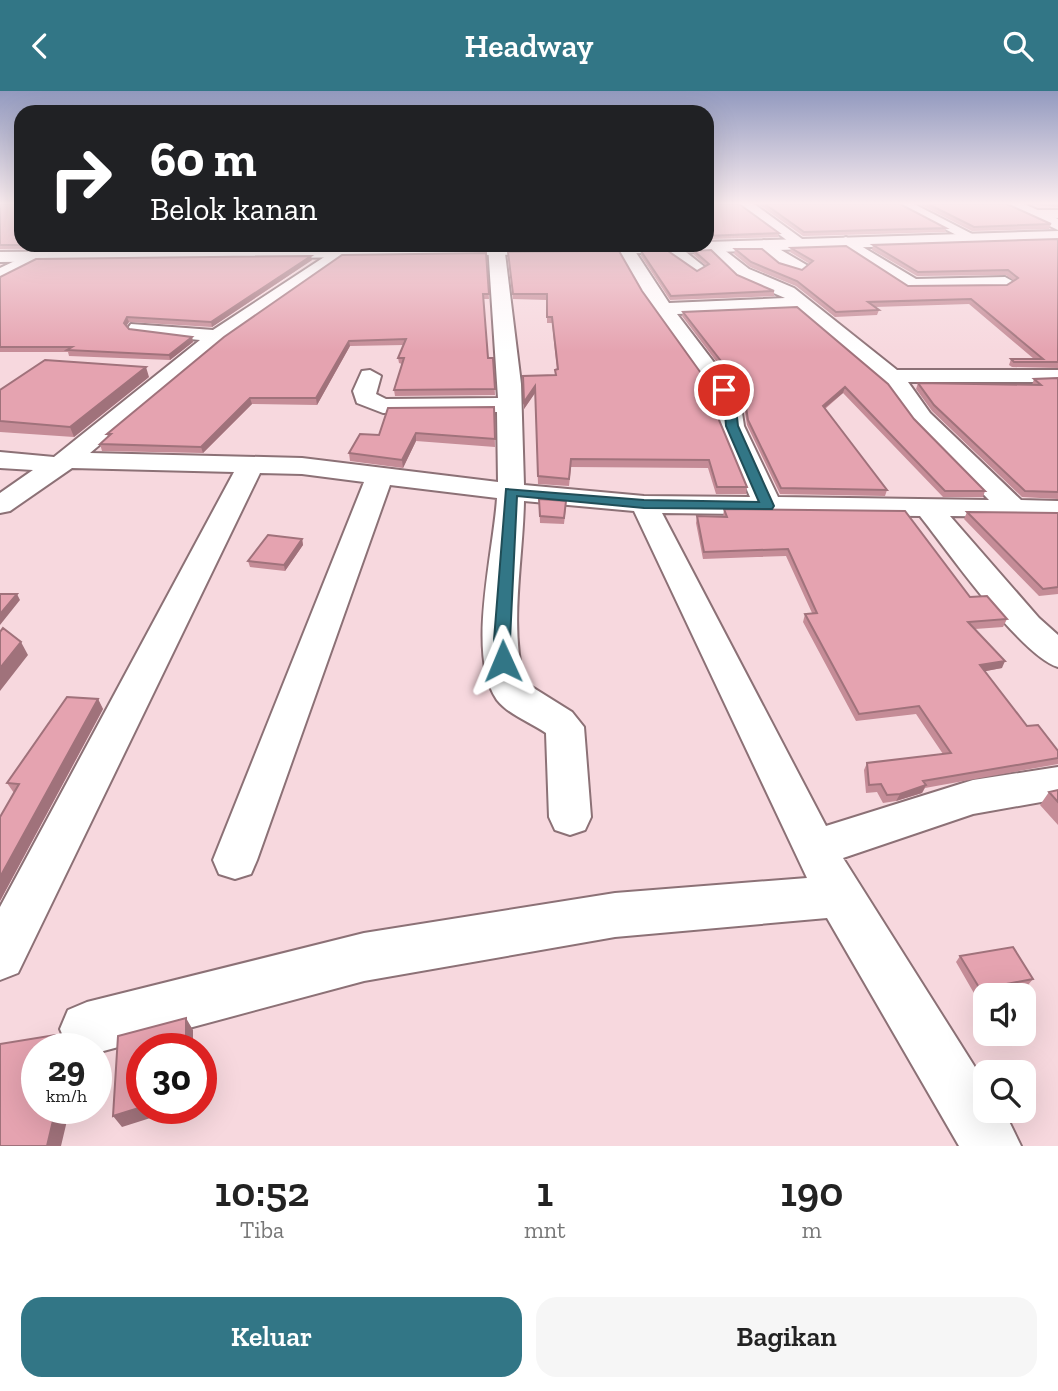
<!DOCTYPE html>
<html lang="id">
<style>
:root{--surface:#fff;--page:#f6f6f6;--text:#222;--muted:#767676;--accent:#327686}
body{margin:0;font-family:"Zilla Slab",serif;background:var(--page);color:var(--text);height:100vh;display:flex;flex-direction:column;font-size:26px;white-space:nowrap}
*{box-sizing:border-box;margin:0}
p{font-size:23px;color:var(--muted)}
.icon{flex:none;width:38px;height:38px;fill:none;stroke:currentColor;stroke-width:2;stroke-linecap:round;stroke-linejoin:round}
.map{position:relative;height:1055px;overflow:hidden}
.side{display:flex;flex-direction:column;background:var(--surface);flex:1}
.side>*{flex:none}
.guide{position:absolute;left:14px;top:14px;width:700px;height:147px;border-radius:21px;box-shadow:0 7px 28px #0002;background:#202124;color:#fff;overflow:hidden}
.tools{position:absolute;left:973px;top:892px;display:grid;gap:14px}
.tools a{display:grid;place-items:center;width:63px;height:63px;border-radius:14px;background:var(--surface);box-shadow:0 7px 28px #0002;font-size:35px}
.speed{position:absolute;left:21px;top:942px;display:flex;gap:14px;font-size:35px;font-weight:700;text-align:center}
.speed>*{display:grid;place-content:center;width:91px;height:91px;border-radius:50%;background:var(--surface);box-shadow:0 7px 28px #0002;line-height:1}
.speed small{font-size:18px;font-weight:400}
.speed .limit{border:10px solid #d22;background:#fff;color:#111}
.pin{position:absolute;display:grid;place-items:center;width:60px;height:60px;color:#fff;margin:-30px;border:4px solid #fff;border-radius:50%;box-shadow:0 2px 7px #0007}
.me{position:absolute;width:77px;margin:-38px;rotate:359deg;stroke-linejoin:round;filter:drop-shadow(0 0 5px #0008)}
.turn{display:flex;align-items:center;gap:24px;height:147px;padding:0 21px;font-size:32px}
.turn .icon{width:91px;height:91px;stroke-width:2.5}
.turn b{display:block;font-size:49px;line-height:60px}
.eta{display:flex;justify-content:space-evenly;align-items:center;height:119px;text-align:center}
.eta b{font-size:42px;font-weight:600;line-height:49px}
.primary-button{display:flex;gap:14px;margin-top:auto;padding:14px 21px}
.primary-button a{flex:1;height:80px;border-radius:21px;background:var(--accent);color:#fff;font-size:28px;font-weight:600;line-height:80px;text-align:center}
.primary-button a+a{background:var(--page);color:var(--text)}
header{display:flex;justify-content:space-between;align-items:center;height:91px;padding:0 21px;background:var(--accent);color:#fff;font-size:32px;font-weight:600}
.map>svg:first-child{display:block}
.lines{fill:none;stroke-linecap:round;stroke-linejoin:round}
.minor-casing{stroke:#8c7176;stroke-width:4}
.tertiary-casing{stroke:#8c7176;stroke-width:4}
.secondary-casing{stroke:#8c7176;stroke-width:4}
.minor{fill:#fff;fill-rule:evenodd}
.tertiary{fill:#fff;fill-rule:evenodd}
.secondary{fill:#fff;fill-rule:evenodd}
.wall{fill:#c58c97}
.shaded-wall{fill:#a0727b}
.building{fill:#e5a3b0;stroke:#a0727b;stroke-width:2}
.route{fill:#327686;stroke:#204d57;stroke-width:2}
</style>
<header><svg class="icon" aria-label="back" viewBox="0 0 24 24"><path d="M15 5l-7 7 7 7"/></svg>Headway<svg class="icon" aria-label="search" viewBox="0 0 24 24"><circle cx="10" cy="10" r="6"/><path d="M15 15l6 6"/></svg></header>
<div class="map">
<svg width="1058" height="1055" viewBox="0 0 1058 1055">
<rect width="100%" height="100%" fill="#f7d8de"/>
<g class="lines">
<defs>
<path id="minor" d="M738,113H754L809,153L806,156H796Z
M897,113H914L978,146L971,150L966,149Z
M1034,119H1058V127L1029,126L1027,123Z
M846,146L916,188L1005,186L1014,191L1005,196L907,197L841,154V148Z
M764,149L810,176L802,181L779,174L756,154Z
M714,151L749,178L794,197L897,279H1058V291H908L930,322L1021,409L1058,410V426L950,425L1039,527L1058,544V576C1021,565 947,459 920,425L662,422L826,735L973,689L1058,676V708L973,723L843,767L985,992V1020H1004L1021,1055H959L827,827L615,846L364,890L96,962V957H68L60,938L68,919L87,911L364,842L615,802L807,787L634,420L524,410C523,469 509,533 524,591L572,621L584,636L591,726L585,739L570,744L555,739L549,726L546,642C530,631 509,624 497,609C466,565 494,459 497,407L390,394L257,769L251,783L235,788L219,783L213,769L364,391L302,383L260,382L18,882L0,889V816L234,381L72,377L10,420L0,422V402L33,379L0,377V361L54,366L200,249L138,243L131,241L128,237L131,233L213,239L338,157L344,159V165L224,249L90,362L302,367L498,391L497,321L383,322L357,312L353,300L362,280L370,279L381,285L376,303L386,308L498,307L488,154H504L521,293L524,394L644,405L750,406L720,335L718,309L713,300L644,204L617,157L619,154H631L669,212L785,207L737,186L706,156ZM797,218L884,290L914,332L989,409L778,406L744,335L740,309L735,299L677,223Z
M127,154H146L127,167H115V161Z
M228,154H246L231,166H219L217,163Z
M664,154H677L706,177L698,182L665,159Z
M36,160L42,162V168L0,189V177Z"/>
<path id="tertiary" d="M1004,113H1024L1058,128V139Z"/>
<path id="secondary" d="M1058,140V150L714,161L0,171V161L707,154V151Z"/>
</defs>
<!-- minor casing -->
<use href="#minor" class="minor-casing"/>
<!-- tertiary casing -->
<use href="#tertiary" class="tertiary-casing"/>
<!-- secondary casing -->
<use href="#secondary" class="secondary-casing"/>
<!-- minor -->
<use href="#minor" class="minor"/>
<!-- tertiary -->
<use href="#tertiary" class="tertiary"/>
<!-- secondary -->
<use href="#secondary" class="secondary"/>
</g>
<!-- wall -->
<path class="wall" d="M0,113L21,154H122L116,157L0,158Z
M707,113L779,142L778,146L707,148Z
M758,113H900L946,137L945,141L803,145Z
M919,113H1007L1051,133L1049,138L972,140Z
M1027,113H1058V116Z
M1058,148V277L1012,276L1009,274L1011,268H1034L969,213L875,216L879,219L877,224L835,226L796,195L750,176L734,163L735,158L802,179L810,173L790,161L791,157L908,195L1007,194L1014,190L1006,184L917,185L872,159L873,154Z
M146,154H224L221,156L146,157Z
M247,154H442L248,156Z
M641,160L697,180L706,175L694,164V160L737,184L774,200V205L670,209L641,165Z
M508,161L719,329L747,396L746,403H716L708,377L571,376L569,395L538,393L535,302L524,318L523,285L555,284V279H557L552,232H547V209L513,208Z
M486,162L489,208H483L488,267H493L495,304L395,305L394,299L402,273L399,272L398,267L404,254L350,255L317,314L252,313L203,362L102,360L100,353L108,346L107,343Z
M312,169L212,236L129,231L126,235L129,238L192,246L193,251L170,269L69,265L68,261H0V186Z
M683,221L914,328L985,400L983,406H943L843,302L825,318L887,399L885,405L780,403L747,334L743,309L737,298L682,225Z
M149,286L74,346L0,341V299Z
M1058,287V408L1022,406L932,320L916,298L918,292L1032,294L1034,288Z
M494,316L495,356L416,350L403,377L350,370L349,362L379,344Z
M539,408L566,416L564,433L540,432Z
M724,418L970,506L1007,528L1003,536L975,538L1002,577L985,580L1027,635L1058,660V673L925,697L922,702L896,710L883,712L877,701L866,702L864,679L867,672L943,663L916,623L856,630L803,531L805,523L812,522L786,465L703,468L696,432L697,425L723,426Z
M967,421L1058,422V503L1039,505L964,428Z
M302,448L303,454L285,480L250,476L248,470Z
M98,608L103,618L0,810V726L14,702L7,692Z
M1058,699V734L1040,714L1049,701Z
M960,865L1033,888L1028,894L975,904L956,871Z"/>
<!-- shaded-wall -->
<path class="shaded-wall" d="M311,165L312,169L212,236L211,231Z
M127,226L129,231L125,237L124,232Z
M192,246L193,251L170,269L169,264Z
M349,250L350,255L317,314L316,307Z
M146,276L149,286L74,346L70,336Z
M535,295V302L524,318V311Z
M845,296L843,302L821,320L823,315Z
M250,307L252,313L203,362L201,356Z
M416,342V350L403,377L402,369Z
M302,448L303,454L285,480L284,474Z
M17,503L20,509L0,534V523Z
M21,551L28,564L0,600V577Z
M1005,570L1002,577L976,582L980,574Z
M98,608L103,618L0,810V786Z
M926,694L922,702L896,710L900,703Z
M186,927L193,939V957H186Z
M73,948L81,957H71Z
M142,1016V1017H182L122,1036L113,1025Z
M56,1017H70L61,1055H47Z"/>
<!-- building -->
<path class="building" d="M0,113H21V154H0Z
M707,113H739L779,142L707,145Z
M765,113H900L946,137L804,141Z
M928,113H1007L1051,133L974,136Z
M1058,148V271H1014L1011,268H1043L971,208L868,211L879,219L836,221L797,190L751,171L735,158H762L779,172L802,179L813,170L791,157L846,155L908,195L1007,194L1018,187L1008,179L918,181L873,154Z
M711,159L737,184L774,200L671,205L641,160H668L697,180L709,173L694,160Z
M619,160L642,200L716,303L719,329L747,396H717L709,369L571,368L569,388L538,385L535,295L524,311L523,285L556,284L555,279L558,278L552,226H547V203H513L508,161Z
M486,162L489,203H483L488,267H493L495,298L394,299L404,267H398L406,248L349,250L316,307H250L201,356L100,353L111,343H107L224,246L342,164Z
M311,165L211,231L127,226L124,232L129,238L192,246L169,264L67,259L72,256H0V186L36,168Z
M797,216L888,293L914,328L985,400H945L845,296L823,315L887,399L781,397L748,329L744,303L738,292L683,221Z
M45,269L146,276L70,336L0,330V299Z
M1058,287V401L1025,400L934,314L918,292L1041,294L1034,288Z
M494,316L495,348L416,342L402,369L349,362L360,343L379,344L388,317Z
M539,408L566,410L564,427L540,425Z
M724,418L905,420L970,506L987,505L1007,528L968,531L1005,570L980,574L1027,635L1038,634L1058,660V667L923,690L926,694L900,703L887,704L881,693L869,694L867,672L951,662L919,615L859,623L805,523L817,522L788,458L704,461L697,425L727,426Z
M967,421L1058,422V496L1043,498Z
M268,444L302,448L284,474L248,470Z
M0,503H17L0,523Z
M3,537L21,551L0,577V541Z
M67,606L98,608L0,786V726L19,693L7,692Z
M1058,699V711L1049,701Z
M1013,856L1033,888L980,898L960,865Z
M186,927V957H142V1016L113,1025L118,945Z
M55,944L58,948H73L71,957H37V1017H56L47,1055H0V953Z"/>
<!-- sky -->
<linearGradient id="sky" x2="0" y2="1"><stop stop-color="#939abf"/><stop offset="0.43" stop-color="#fbedf0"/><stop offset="1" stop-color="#fbedf0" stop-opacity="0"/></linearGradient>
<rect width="1058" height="261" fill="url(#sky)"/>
<!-- route -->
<path class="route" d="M724,296L735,309L738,335L774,415L772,418L644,417L517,405L510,549L509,574H497L494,549L506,398L644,409L759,411L726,335L724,309L719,299Z"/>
</svg>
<div class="tools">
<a><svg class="icon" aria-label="sound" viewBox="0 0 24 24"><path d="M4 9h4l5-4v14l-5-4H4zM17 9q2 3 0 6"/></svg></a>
<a><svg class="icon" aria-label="search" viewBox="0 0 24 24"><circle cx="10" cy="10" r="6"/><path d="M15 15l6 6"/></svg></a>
</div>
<div class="speed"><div>29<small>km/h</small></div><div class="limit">30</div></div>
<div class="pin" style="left:724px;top:299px;background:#d93025"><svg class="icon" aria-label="arrive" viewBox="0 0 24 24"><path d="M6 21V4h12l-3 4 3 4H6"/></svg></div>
<svg class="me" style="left:503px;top:570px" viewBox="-20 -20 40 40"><path d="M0-17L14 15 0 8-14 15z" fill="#327686" stroke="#fff" stroke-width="4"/></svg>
<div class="guide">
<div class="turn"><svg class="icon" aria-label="right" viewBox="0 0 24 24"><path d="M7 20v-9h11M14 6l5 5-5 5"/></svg><div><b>60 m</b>Belok kanan</div></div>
</div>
</div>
<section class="side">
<div class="eta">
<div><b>10:52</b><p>Tiba</p></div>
<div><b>1</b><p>mnt</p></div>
<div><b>190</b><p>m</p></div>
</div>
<div class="primary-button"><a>Keluar</a><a>Bagikan</a></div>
</section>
